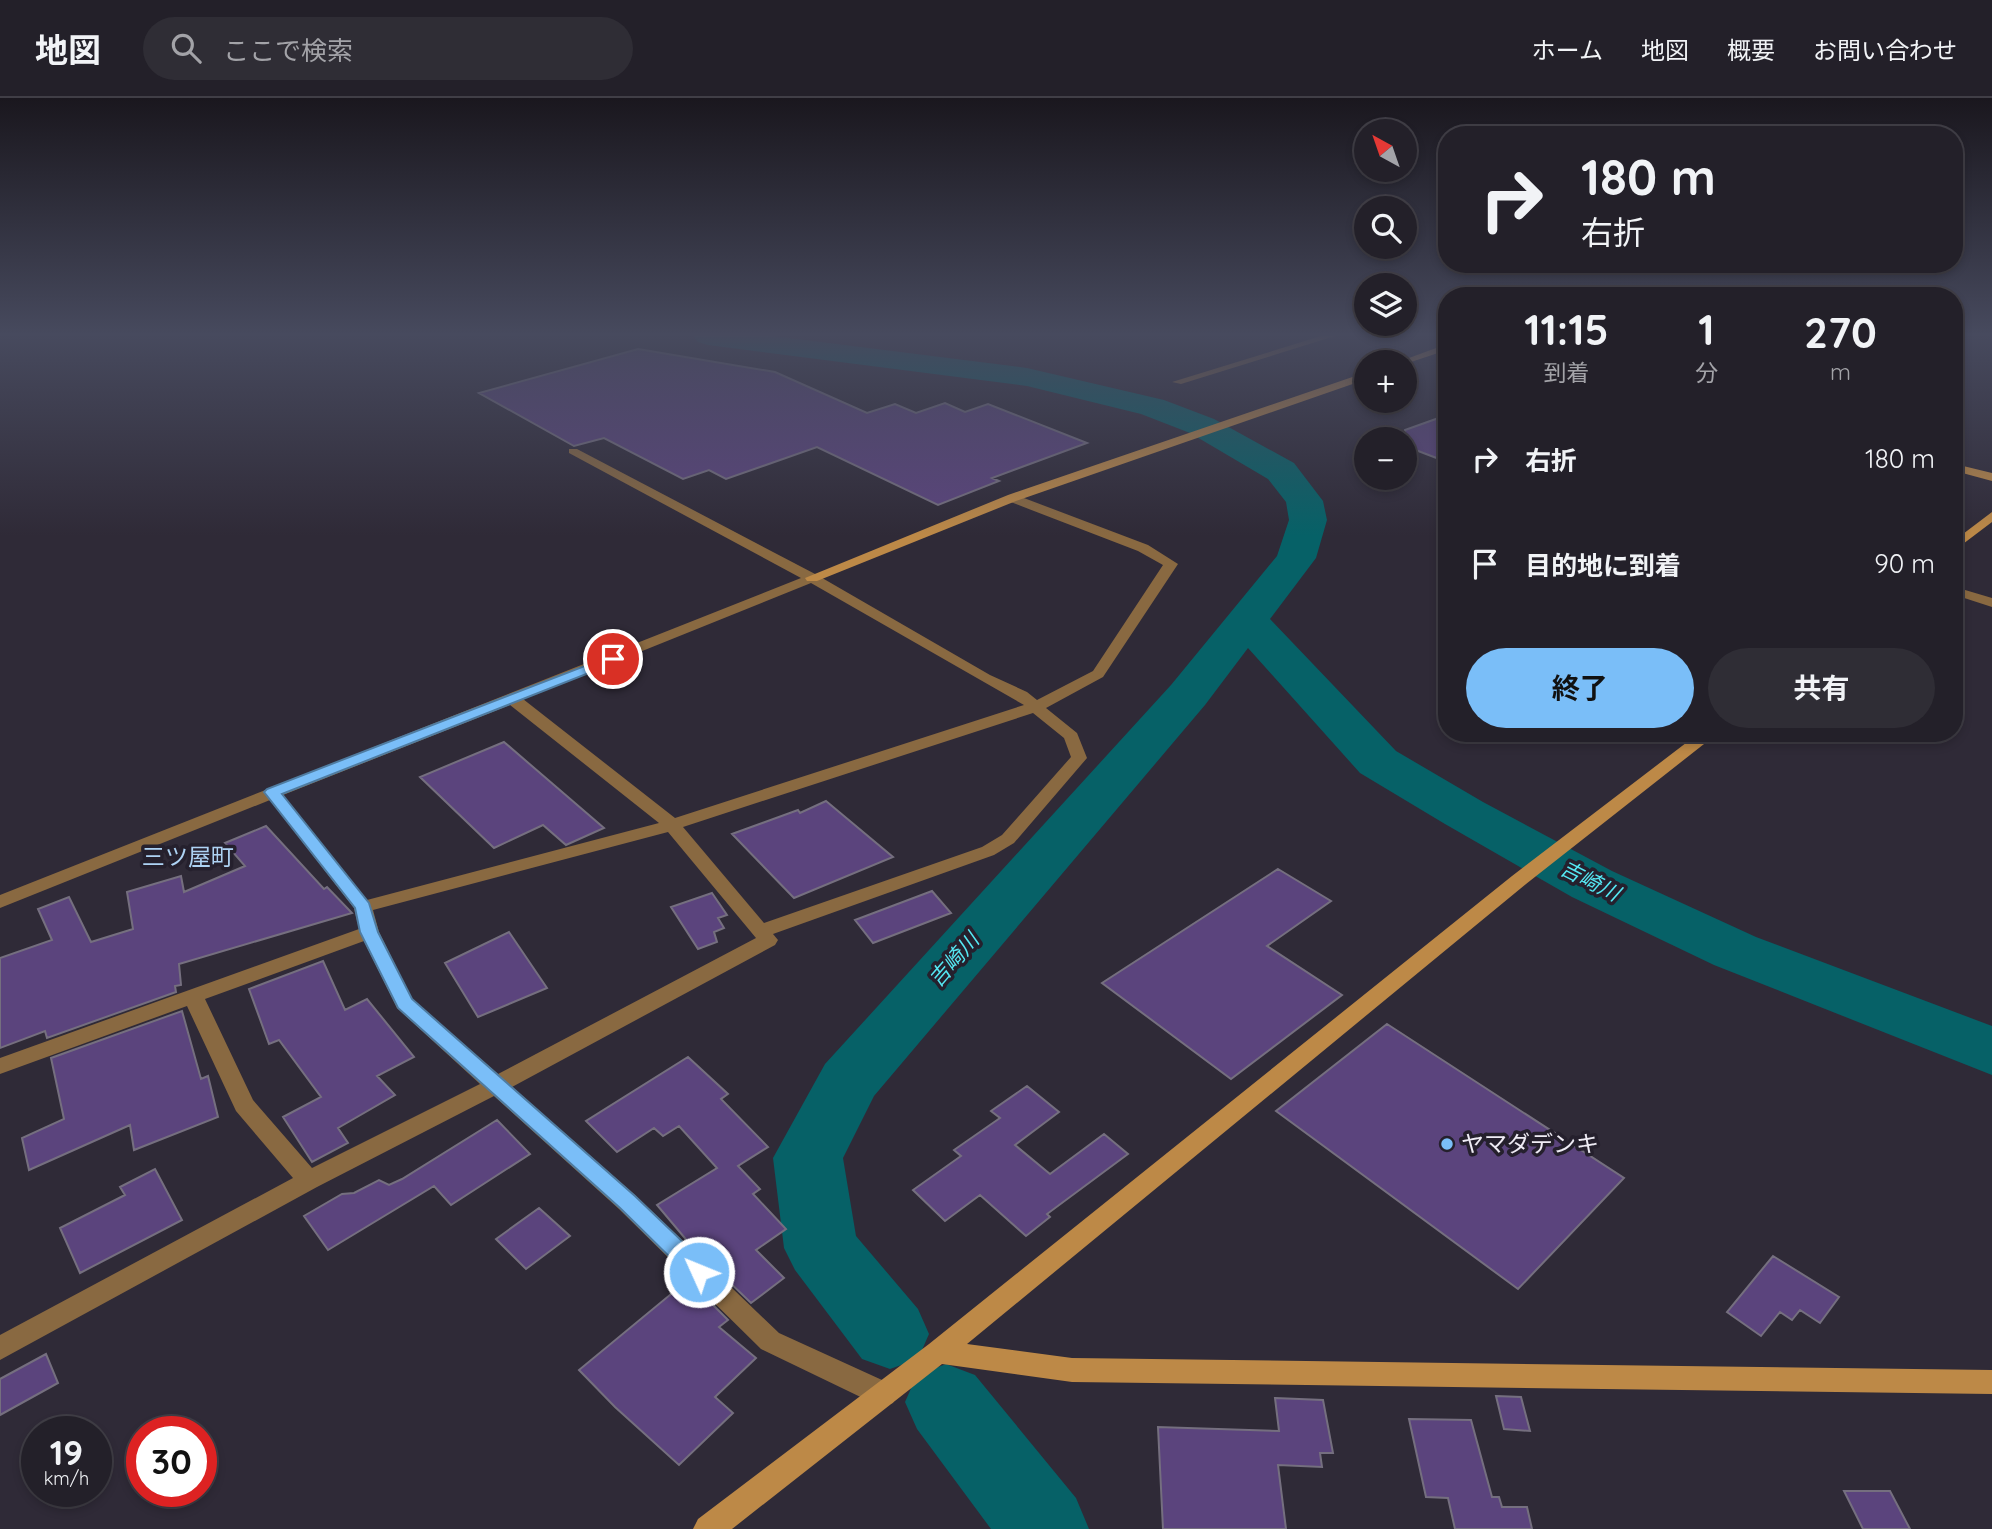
<!DOCTYPE html>
<html lang="ja">
<meta charset="utf-8">
<style>
:root{--surface:#232029;--page:#2f2d35;--text:#f1f3f6;--muted:#a3a3a8;--line:#403e46;--accent:#7abef8}
body{margin:0;font-family:Quicksand,"Noto Sans JP",sans-serif;background:var(--page);color:var(--text);height:100vh;display:flex;flex-direction:column;font-size:26px;white-space:nowrap}
*{box-sizing:border-box;margin:0}
p{font-size:23px;color:var(--muted)}
.icon{flex:none;width:38px;height:38px;fill:none;stroke:currentColor;stroke-width:2;stroke-linecap:round;stroke-linejoin:round}
.map{position:relative;flex:1;overflow:hidden}
.details{position:absolute;left:1438px;top:189px;width:525px;height:455px;display:flex;flex-direction:column;background:var(--surface);border-radius:28px;box-shadow:0 4px 10px #0003,0 0 0 2px var(--line)}
.details>*{flex:none}
.banner{position:absolute;left:1438px;top:28px;width:525px;height:147px;border-radius:28px;box-shadow:0 4px 10px #0003,0 0 0 2px var(--line);background:#232029;color:var(--text);overflow:hidden}
.needle{width:46px;rotate:320deg}
.fabs{position:absolute;left:1354px;top:21px;display:grid;gap:14px}
.fabs a{display:grid;place-items:center;width:63px;height:63px;border-radius:50%;background:var(--surface);box-shadow:0 4px 10px #0003,0 0 0 2px var(--line);font-size:35px}
.speed{position:absolute;left:21px;top:1318px;display:flex;gap:14px;font-size:35px;font-weight:700;text-align:center}
.speed>*{display:grid;place-content:center;width:91px;height:91px;border-radius:50%;background:var(--surface);box-shadow:0 4px 10px #0003,0 0 0 2px var(--line);line-height:1}
.speed small{font-size:18px;font-weight:400}
.speed .limit{border:10px solid #d22;background:#fff;color:#111}
.pin{position:absolute;display:grid;place-items:center;width:60px;height:60px;color:#fff;margin:-30px;border:4px solid #fff;border-radius:50%;box-shadow:0 2px 7px #0007}
.me{position:absolute;width:77px;margin:-38px;rotate:314deg;stroke-linejoin:round;filter:drop-shadow(0 0 5px #0008)}
.turn{display:flex;align-items:center;gap:24px;height:147px;padding:0 28px;font-size:32px}
.turn .icon{width:91px;height:91px;stroke-width:2.5}
.turn b{display:block;font-size:49px;line-height:60px}
.eta{display:flex;justify-content:space-evenly;align-items:center;height:119px;text-align:center}
.eta b{font-size:42px;font-weight:700;line-height:49px}
.cta{display:flex;gap:14px;margin-top:auto;padding:14px 28px}
.cta a{flex:1;height:80px;border-radius:42px;background:var(--accent);color:#111;font-size:28px;font-weight:700;line-height:80px;text-align:center}
.cta a+a{background:var(--page);color:var(--text)}
ul{padding:0;list-style:none}
li{display:flex;align-items:center;gap:21px;height:105px;padding:0 28px}
li div{flex:1}
li b{display:block;font-size:26px}
li em{font-style:normal}
header{display:flex;align-items:center;gap:42px;box-sizing:border-box;height:98px;padding:0 35px;background:var(--surface);border-bottom:2px solid var(--line)}
header strong{font-size:33px}
nav{display:flex;gap:38px;margin-inline-start:auto;font-size:24px}
.search{width:490px;height:63px;background:var(--page);display:flex;align-items:center;gap:18px;box-sizing:border-box;padding:0 24px;border-radius:38px;color:var(--muted);font-size:26px}
.map>svg:first-child{display:block}
.lines{fill:none;stroke-linecap:round;stroke-linejoin:round}
.river{fill:#066167;fill-rule:evenodd}
.building{fill:#5b447d;stroke:#756f7f;stroke-width:2}
.street{fill:#896941;fill-rule:evenodd}
.secondary{fill:#bd8947;fill-rule:evenodd}
.route{fill:#7abef8;stroke:#4f7ca1;stroke-width:2}
.poi-dot{fill:#7abef8;stroke:#25202d;stroke-width:2.5}
.labels{text-anchor:middle;stroke-width:7;stroke-linejoin:round;paint-order:stroke}
.water-label{font-size:21px;font-style:italic;fill:#55e8f3;stroke:#25202d}
.quarter-label{font-size:23px;fill:#aed3f4;stroke:#25202d}
.near-poi-label{font-size:23px;fill:#efecf5;stroke:#25202d;text-anchor:start}
</style>
<header>
<strong>地図</strong>
<div class="search"><svg class="icon" aria-label="search" viewBox="0 0 24 24"><circle cx="10" cy="10" r="6"/><path d="M15 15l6 6"/></svg>ここで検索</div>
<nav><a>ホーム</a><a>地図</a><a>概要</a><a>お問い合わせ</a></nav>
</header>
<div class="map">
<svg width="1992" height="1431" viewBox="0 0 1992 1431">
<rect width="100%" height="100%" fill="#2f2a37"/>
<g class="lines">
<!-- river -->
<path class="river" d="M693,238H773L1027,270L1164,302L1214,321L1294,365L1323,403L1327,422L1316,460L1270,521L1396,653L1483,704L1612,773L1756,839L1992,928V977L1714,867L1572,799L1445,726L1360,675L1248,550L1205,607L874,998L843,1060L856,1138L918,1211L929,1236L918,1261L890,1271L862,1261L795,1172L784,1150L773,1060L825,966L1171,587L1277,458L1289,422L1286,404L1268,381L1190,335L1141,316L1027,288L708,247L698,244Z
M946,1266L975,1277L1076,1400L1089,1431H991L917,1331L905,1304L917,1277Z"/>
</g>
<!-- building -->
<path class="building" d="M638,251L775,274L867,315L895,306L916,315L945,305L965,314L988,306L1087,345L992,380L999,383L938,407L817,349L726,381L709,372L683,381L604,340L574,348L479,295Z
M1447,317V364L1405,348V332Z
M504,644L604,730L566,747L543,727L494,750L420,679Z
M826,703L893,759L794,800L732,736L798,712L800,715Z
M266,728L324,791L327,789L352,815L179,866L181,887L175,888L176,894L47,940L45,933L0,950V860L52,842L38,811L69,799L91,844L133,831L127,794L181,778L184,794L245,768L225,745Z
M1278,771L1331,803L1267,848L1342,897L1231,981L1102,885Z
M932,793L951,815L873,845L855,822Z
M712,795L727,817L718,820L724,830L714,834L717,844L698,851L671,809Z
M509,834L547,890L478,919L445,865Z
M323,863L345,912L367,901L414,959L377,978L395,997L338,1030L348,1045L312,1064L283,1019L321,999L279,942L269,946L249,891Z
M182,913L201,981L208,978L218,1019L134,1052L130,1027L29,1072L22,1040L64,1021L51,960Z
M1387,926L1624,1080L1518,1191L1276,1013Z
M688,959L728,996L721,1001L768,1049L738,1068L760,1091L753,1096L786,1131L756,1152L784,1180L751,1205L689,1145L657,1107L717,1070L679,1028L663,1038L654,1030L617,1054L586,1023Z
M1027,988L1059,1014L1015,1047L1050,1076L1104,1036L1128,1056L1047,1116L1050,1119L1026,1138L980,1097L945,1123L913,1092L961,1058L954,1052L1000,1020L991,1013Z
M497,1022L530,1056L451,1107L434,1088L328,1152L304,1118L342,1096L354,1095L379,1082L389,1087L402,1081Z
M155,1071L182,1122L80,1175L60,1130L125,1097L120,1089Z
M539,1110L570,1138L526,1171L496,1141Z
M1773,1158L1839,1199L1820,1225L1800,1212L1792,1222L1780,1214L1761,1238L1727,1214Z
M688,1182L728,1222L719,1229L756,1260L715,1299L733,1315L679,1367L615,1309L579,1272Z
M46,1256L58,1285L0,1317V1281Z
M1496,1298L1521,1299L1530,1333L1504,1331Z
M1275,1300L1323,1302L1333,1355H1320L1322,1369L1278,1367L1286,1431H1163L1158,1329L1279,1333Z
M1409,1321L1471,1322L1492,1399H1499L1502,1409H1527L1532,1431H1455L1448,1400L1426,1399Z
M1844,1393H1890L1910,1431H1863Z"/>
<g class="lines">
<!-- street -->
<path class="street" d="M1321,238H1335L1181,286L1172,284Z
M569,351H577L817,477L990,577L1027,594L1037,602L1093,573L1163,467L1138,453L1008,403V397H1016L1148,447L1178,466L1103,579L1046,610L1077,635L1087,660L1014,745L994,757L773,836L778,842L775,847L512,989L635,1097L779,1235L893,1287L897,1296L893,1305L883,1309L873,1305L761,1251L619,1111L494,998L317,1089L0,1262V1237L293,1080L236,1013L187,908L0,976V960L359,831L354,810L270,702L0,810V797L801,480L569,355ZM811,485L1024,607L675,720L523,601ZM510,607L659,725L367,802L283,697ZM1033,615L1064,640L1071,659L1002,737L982,749L764,825L683,729ZM668,734L756,840L498,976L412,901L379,834L373,812ZM364,843L397,910L480,986L312,1070L253,1002L205,901Z
M1955,489L1992,500V509L1955,497Z"/>
<!-- secondary -->
<path class="secondary" d="M1447,246V252L1405,266V264H1398Z
M1367,274V281L1016,403L817,483H807L805,480L1008,397Z
M1955,366L1992,375V383L1955,373Z
M1992,414V424L1955,452V442Z
M1699,635H1718L1526,786L967,1246L1072,1260L1992,1272V1296L1072,1284L942,1266L732,1431H693L698,1421L929,1246L1512,778Z"/>
</g>
<!-- sky -->
<linearGradient id="sky" x2="0" y2="1"><stop stop-color="#1a171e"/><stop offset="0.54" stop-color="#474a5e"/><stop offset="1" stop-color="#474a5e" stop-opacity="0"/></linearGradient>
<rect width="1992" height="438" fill="url(#sky)"/>
<!-- route -->
<path class="route" d="M613,557L619,561L617,564L282,696L369,805L378,834L412,901L635,1098L707,1167L710,1174L707,1180L699,1183L691,1180L620,1110L398,910L360,834L355,810L264,694L267,691Z"/>
<!-- markers -->
<circle class="poi-dot" cx="1447" cy="1046" r="7"/>
<g class="labels">
<!-- water labels -->
<g class="water-label">
<text transform="translate(1590 783) rotate(27)" y="7">吉崎川</text>
<text transform="translate(954 862) rotate(-49)" y="7">吉崎川</text>
</g>
<!-- quarter labels -->
<g class="quarter-label">
<text x="188" y="767">三ツ屋町</text>
</g>
<!-- near-poi labels -->
<g class="near-poi-label">
<text x="1461" y="1054">ヤマダデンキ</text>
</g>
</g>
</svg>
<div class="fabs">
<a><svg class="needle" viewBox="-14 -14 28 28"><path d="M0-13l5 13h-10z" fill="#e53935"/><path d="M0 13l5-13h-10z" fill="#a3a3a8"/></svg></a>
<a><svg class="icon" aria-label="search" viewBox="0 0 24 24"><circle cx="10" cy="10" r="6"/><path d="M15 15l6 6"/></svg></a>
<a><svg class="icon" aria-label="layers" viewBox="0 0 24 24"><path d="M12 4l9 5-9 5-9-5zM3 14l9 5 9-5"/></svg></a>
<a>+</a>
<a>−</a>
</div>
<div class="speed"><div>19<small>km/h</small></div><div class="limit">30</div></div>
<div class="pin" style="left:613px;top:561px;background:#d93025"><svg class="icon" aria-label="arrive" viewBox="0 0 24 24"><path d="M6 21V4h12l-3 4 3 4H6"/></svg></div>
<svg class="me" style="left:699px;top:1174px" viewBox="-20 -20 40 40"><circle r="17" fill="#7abef8" stroke="#fff" stroke-width="3"/><path d="M0-11L8 9 0 5-8 9z" fill="#fff"/></svg>
<div class="banner">
<div class="turn"><svg class="icon" aria-label="right" viewBox="0 0 24 24"><path d="M7 20v-9h11M14 6l5 5-5 5"/></svg><div><b>180 m</b>右折</div></div>
</div>
<section class="details">
<div class="eta">
<div><b>11:15</b><p>到着</p></div>
<div><b>1</b><p>分</p></div>
<div><b>270</b><p>m</p></div>
</div>
<ul>
<li><svg class="icon" aria-label="right" viewBox="0 0 24 24"><path d="M7 20v-9h11M14 6l5 5-5 5"/></svg><div><b>右折</b></div><em>180 m</em></li>
<li><svg class="icon" aria-label="arrive" viewBox="0 0 24 24"><path d="M6 21V4h12l-3 4 3 4H6"/></svg><div><b>目的地に到着</b></div><em>90 m</em></li>
</ul>
<div class="cta"><a>終了</a><a>共有</a></div>
</section>
</div>
